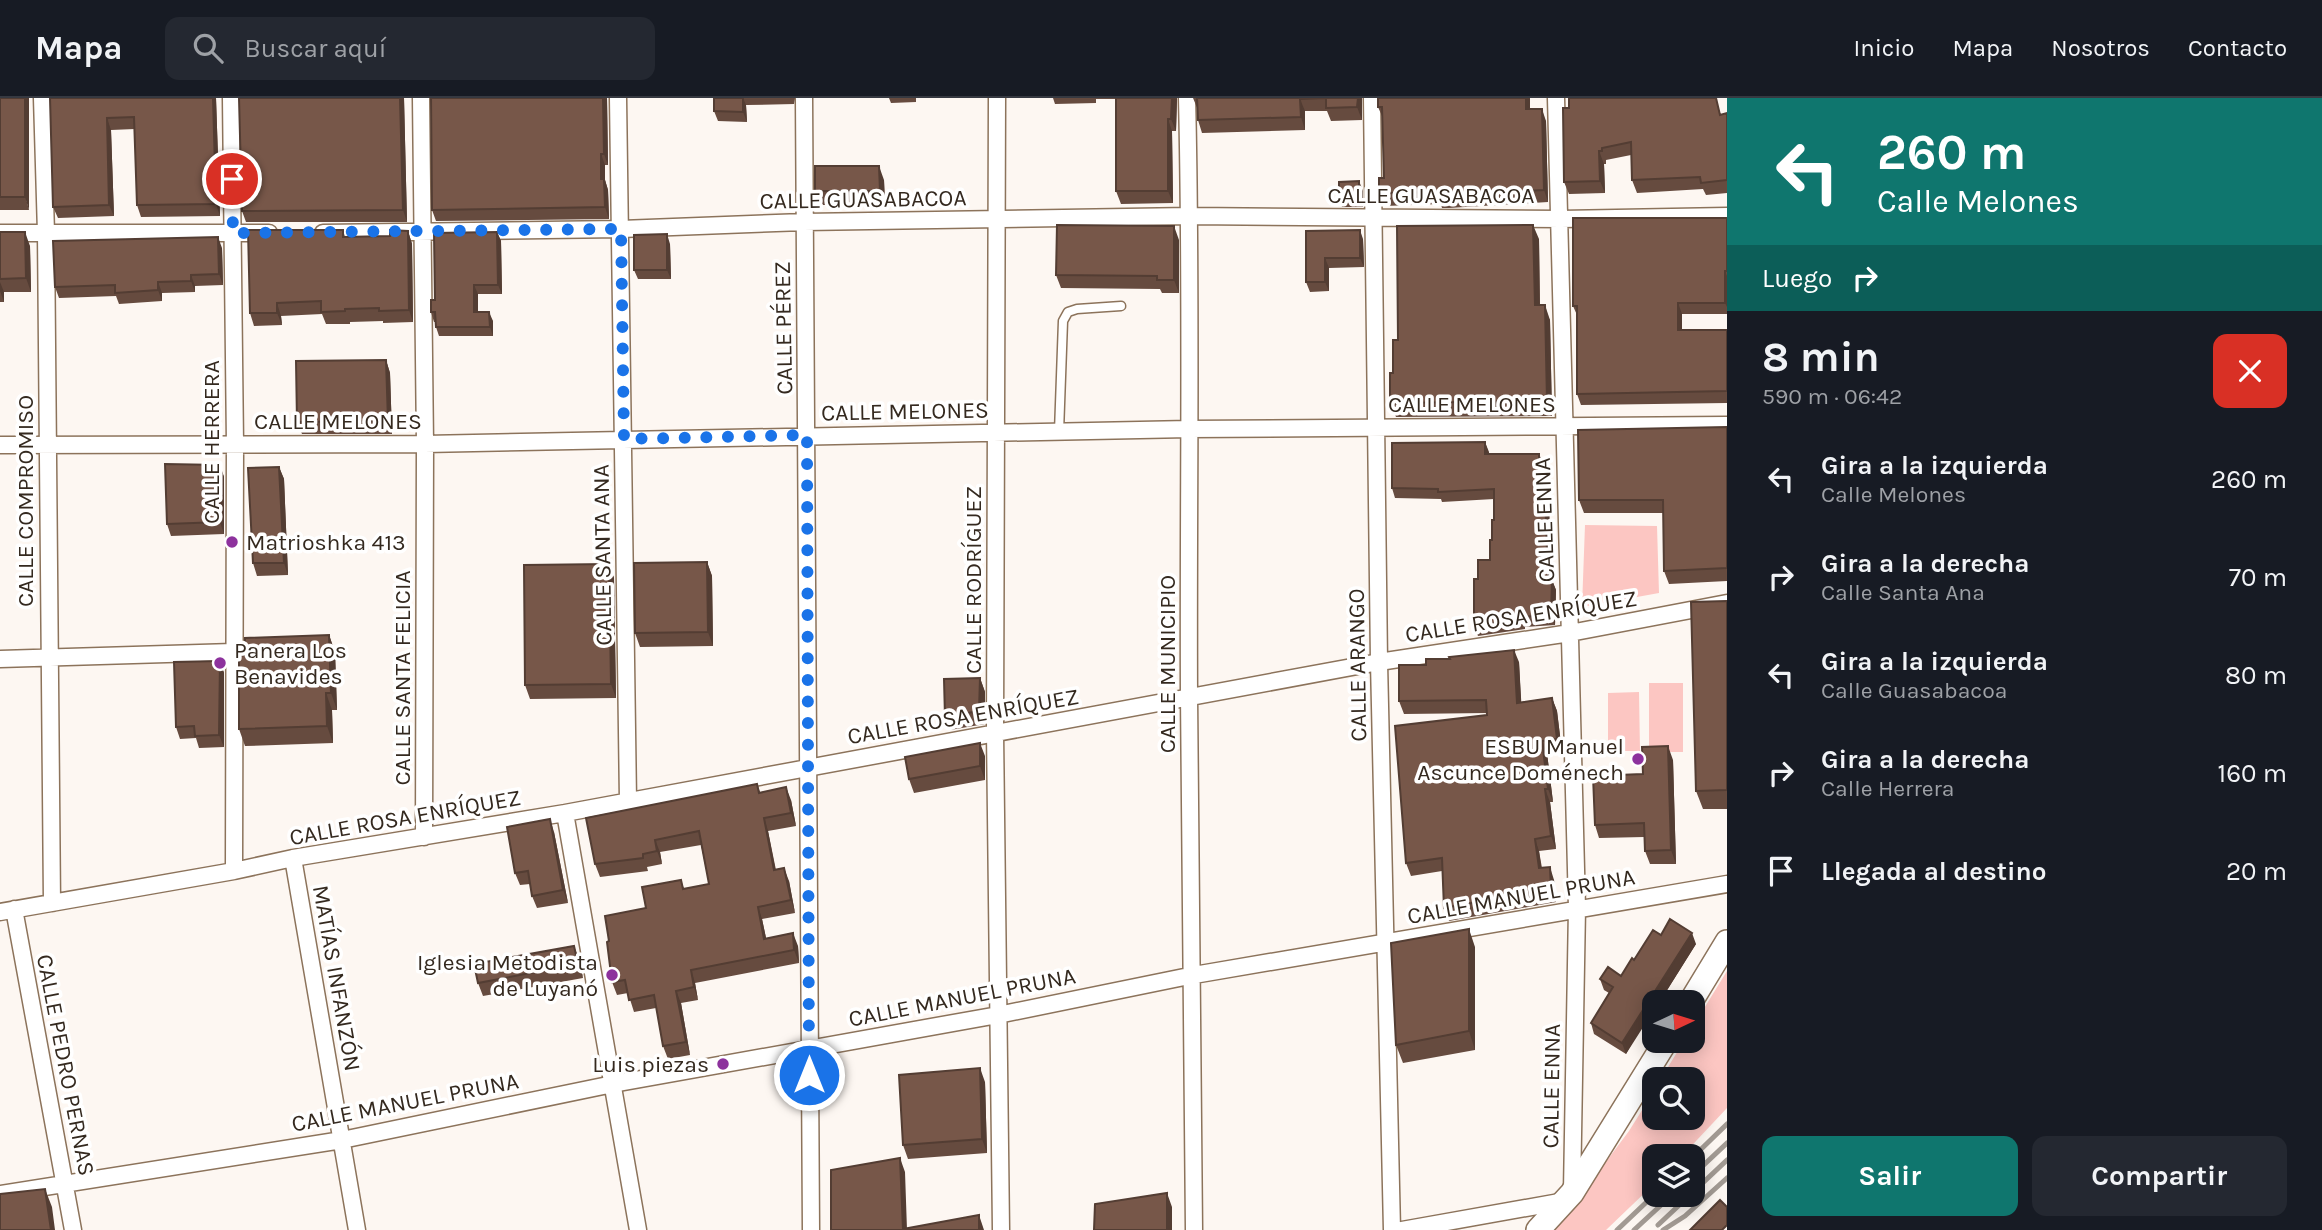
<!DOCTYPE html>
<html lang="es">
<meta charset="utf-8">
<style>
:root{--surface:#171b24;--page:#242831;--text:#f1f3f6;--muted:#9ea1a6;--line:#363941;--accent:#0f766e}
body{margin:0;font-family:Karla,sans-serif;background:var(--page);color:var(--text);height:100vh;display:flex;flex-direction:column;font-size:26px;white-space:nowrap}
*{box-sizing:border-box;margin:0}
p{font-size:23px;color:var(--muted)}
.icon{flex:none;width:38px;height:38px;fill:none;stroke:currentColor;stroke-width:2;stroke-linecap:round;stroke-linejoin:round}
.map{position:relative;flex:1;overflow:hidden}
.drawer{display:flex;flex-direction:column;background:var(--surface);width:595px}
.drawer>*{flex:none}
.hud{background:#0f766e;color:#fff;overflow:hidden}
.needle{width:46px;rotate:86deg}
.tools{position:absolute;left:1642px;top:892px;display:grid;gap:14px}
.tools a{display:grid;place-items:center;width:63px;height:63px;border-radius:14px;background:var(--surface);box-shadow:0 4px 18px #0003;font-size:35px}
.pin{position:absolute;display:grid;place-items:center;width:60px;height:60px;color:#fff;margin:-30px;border:4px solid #fff;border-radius:50%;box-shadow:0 2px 7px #0007}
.me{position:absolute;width:77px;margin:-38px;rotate:0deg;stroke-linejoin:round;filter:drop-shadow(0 0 5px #0008)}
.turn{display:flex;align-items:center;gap:24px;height:147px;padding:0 35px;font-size:32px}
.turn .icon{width:91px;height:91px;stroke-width:2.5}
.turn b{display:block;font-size:49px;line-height:60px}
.then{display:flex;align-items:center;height:66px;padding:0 35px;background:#0003;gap:14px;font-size:26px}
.round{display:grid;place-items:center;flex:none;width:74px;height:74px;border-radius:14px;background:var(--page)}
.head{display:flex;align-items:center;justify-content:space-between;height:119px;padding:0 35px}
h1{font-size:42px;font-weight:700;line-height:52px}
.cta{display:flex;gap:14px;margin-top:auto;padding:14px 35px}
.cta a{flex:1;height:80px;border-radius:14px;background:var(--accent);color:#fff;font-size:28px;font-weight:700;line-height:80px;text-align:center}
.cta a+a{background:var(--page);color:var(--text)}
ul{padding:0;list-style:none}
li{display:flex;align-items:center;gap:21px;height:98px;padding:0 35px}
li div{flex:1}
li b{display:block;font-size:26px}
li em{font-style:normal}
header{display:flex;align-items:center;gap:42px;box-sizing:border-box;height:98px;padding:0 35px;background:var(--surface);border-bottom:2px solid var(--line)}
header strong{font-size:33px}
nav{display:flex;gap:38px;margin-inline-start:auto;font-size:24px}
.search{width:490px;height:63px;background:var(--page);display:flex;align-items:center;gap:18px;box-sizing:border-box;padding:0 24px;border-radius:14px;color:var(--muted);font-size:26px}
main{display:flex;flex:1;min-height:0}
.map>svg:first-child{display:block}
.green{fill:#fcc6c2}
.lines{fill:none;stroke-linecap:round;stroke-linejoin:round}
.service-casing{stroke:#8c735b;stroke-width:11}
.minor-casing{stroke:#8c735b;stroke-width:19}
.secondary-casing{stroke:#8c735b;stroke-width:26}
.service{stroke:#fff;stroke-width:8}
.minor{stroke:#fff;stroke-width:16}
.secondary{stroke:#fff;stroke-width:23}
.rail{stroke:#a29a93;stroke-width:5}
.wall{fill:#664b3f}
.shaded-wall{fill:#533d33}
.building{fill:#775749;stroke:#533d33;stroke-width:2}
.route{stroke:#1a73e8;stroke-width:12;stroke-dasharray:0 21.6}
.poi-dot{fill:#8d329d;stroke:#fff;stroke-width:2.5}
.labels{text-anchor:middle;stroke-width:7;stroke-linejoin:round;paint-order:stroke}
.street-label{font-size:23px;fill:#34291f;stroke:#fff}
.poi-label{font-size:23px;fill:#34291f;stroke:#fff;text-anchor:end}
</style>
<header>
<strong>Mapa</strong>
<div class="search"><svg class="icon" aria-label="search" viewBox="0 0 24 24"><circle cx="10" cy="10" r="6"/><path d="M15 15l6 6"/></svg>Buscar aquí</div>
<nav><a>Inicio</a><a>Mapa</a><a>Nosotros</a><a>Contacto</a></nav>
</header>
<main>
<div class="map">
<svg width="1727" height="1132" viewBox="0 0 1727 1132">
<rect width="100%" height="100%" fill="#fdf7f2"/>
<!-- green -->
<path class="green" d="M1585,427L1657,428L1659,495L1582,509Z
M1649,585H1683V654H1649Z
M1639,594L1640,653H1608V595Z
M1727,873V1010L1681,1059H1654V1086L1606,1132H1555L1629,1033L1654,993V1020H1692V982H1660L1684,943H1692V930Z"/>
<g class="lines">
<defs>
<path id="service" d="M1059,334L1063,223L1068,214L1077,211L1121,208"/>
<path id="minor" d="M42,0L46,135L52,805
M231,0L235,346L234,773
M421,0L425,346L424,739
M618,0L628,703
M804,0L811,1132
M997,0L995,634L1001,1132
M1187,0C1192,199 1188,398 1189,597C1190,776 1194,954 1194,1132
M1372,0L1379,564L1392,1132
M1556,0L1577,810L1572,1093
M0,135H269
M323,135L621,131L804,124L1190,118L1561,121L1727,118
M0,347L425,346L1189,331L1727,327
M0,561L233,554
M565,715L638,1132
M293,760L357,1132
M14,811L73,1132
M0,814L234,773L293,760L565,715L1379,564L1570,535L1727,505
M0,1096L342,1042L613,986L998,917L1194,877L1727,786
M1402,1132L1565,1103"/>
<path id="secondary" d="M1690,905L1727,844
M1538,1132L1572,1095L1666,943"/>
</defs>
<!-- service casing -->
<use href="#service" class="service-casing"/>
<!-- minor casing -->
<use href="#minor" class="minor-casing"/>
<!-- secondary casing -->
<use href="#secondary" class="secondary-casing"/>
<!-- service -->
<use href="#service" class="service"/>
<!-- minor -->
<use href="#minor" class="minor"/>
<!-- secondary -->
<use href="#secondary" class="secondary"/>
<!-- rail -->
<path class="rail" d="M1692,1060L1727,1026
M1692,1078L1727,1045
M1692,1095L1727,1062
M1658,1127L1690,1097
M1617,1132L1654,1097
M1634,1132L1672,1097
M1663,1132L1685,1118L1727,1080"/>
</g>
<!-- wall -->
<path class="wall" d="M0,0L29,112H0Z
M50,0H216L220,118L141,119L137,107L135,31L111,32L114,118L58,120L53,109Z
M239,0H404L407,124H246L242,113Z
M431,0H607L608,67H605V82L608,92L609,121L436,123L432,112Z
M714,0H795L794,6L746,7L747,24L718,23L714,13Z
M889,0H916V4L891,5Z
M1053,0H1177L1176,33H1172L1173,105L1121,106L1116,93V1H1096V5L1055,6Z
M1193,0H1362V22L1331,23L1327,13H1305V32L1202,35L1198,22V12Z
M1378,9L1530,11L1546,23L1548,104L1449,110H1442L1441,106L1384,108L1379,95L1384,80L1382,18Z
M1569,10L1721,17L1727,15V95L1706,97L1703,91L1637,95L1632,82L1631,57L1606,62V66H1604L1605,95L1569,96L1564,84Z
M884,82L885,107H820L815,93Z
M1363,93V109H1342L1339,99Z
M1727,120V216H1682V232H1727V305L1581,307L1577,296V217L1573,208Z
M343,132L345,139L390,138L408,133L412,146L413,224L383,225V223L350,224V226H326L322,216L281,218L282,227L254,228L250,215Z
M1306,133L1363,141L1364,169L1329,170V193L1310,194L1306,184Z
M0,134L30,148L31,194H4V204H0Z
M497,134L501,143L502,196H478V214L493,223V238H439L436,229V224H434L431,214L435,202Z
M1539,141L1540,207L1550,222L1552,318L1396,319L1390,305L1398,242Z
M1179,142V195H1162L1160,191L1061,190L1056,177Z
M670,146L671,181H638L634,172Z
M222,150L223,187L195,188V194L162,195V203L119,206L116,198L59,200L55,189Z
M386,262L390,275L392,336H302L297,324Z
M1727,329V483L1669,486L1664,473L1663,415H1584L1579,402Z
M1485,344L1489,356H1539L1543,366V394L1549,404L1551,482H1552L1556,492L1555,527L1525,529V531L1478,538L1474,528L1478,481L1490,462L1494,422V401L1442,404L1441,401L1395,400L1392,390Z
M220,367L224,379V436L171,438L167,426Z
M279,369L284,381L288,477L257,478L253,465Z
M707,464L712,478L713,548L640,549L635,535Z
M609,466L614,480L616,600L530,601L525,587Z
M1727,503V711H1703L1696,693Z
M329,537L335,554L337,612H332L333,645L245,648L239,631L245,557Z
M220,563L224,575V649L199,650L196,640L180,641L176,629Z
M1519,564L1521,604L1552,600L1557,613L1562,654L1547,655L1553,704H1550L1556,751L1539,753L1542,770L1554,782L1556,804L1449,823L1444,810L1442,773L1411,778L1406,765L1487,617V615L1404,616L1399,603L1426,567Z
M980,580L985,594V626L950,632L945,619Z
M985,658V682L914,695L909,681Z
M1673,662L1676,766H1650L1645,753L1644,739L1599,740L1595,727L1643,676Z
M757,686L760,694L791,702L796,728L768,733L776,772L789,783L795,815L762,821L766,840L798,848L799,865L695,885L698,902L681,905L690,957L668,961L663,948L656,910L634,914L628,895L617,897L612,884L609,843L646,810L681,782L684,791L709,786L701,747L660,754L662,766L647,769L648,773L600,779L595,766Z
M554,734L568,805L537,810L532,798L530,786L520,787L515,775Z
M1661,837L1696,846L1659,905H1654L1626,956L1594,936L1591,925L1609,895L1604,892L1600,881L1621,878L1634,862Z
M1475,849V952L1403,965L1396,947Z
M579,861L583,880L483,898L478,885Z
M985,984L987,1055L908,1061L903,1047Z"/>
<!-- shaded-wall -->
<path class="shaded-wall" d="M25,0H29V112L25,99Z
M213,0H216L220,118L216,106Z
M400,0H404L407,124L403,112Z
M603,0H607L608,67L604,56Z
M743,0L746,7L747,24L743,14Z
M1172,0H1177L1176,33L1171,21Z
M1358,0H1362V22L1357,9Z
M1526,0H1530V24L1526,11Z
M1300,1L1305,13V32L1301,19Z
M1542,11L1546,23L1548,104L1544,92Z
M107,20L111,32L114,118L109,107Z
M1168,21L1172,33L1173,105L1168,93Z
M1599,53L1604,66L1605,95L1600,83Z
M601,56L605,67V82L608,92L609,121L605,109L601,81Z
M879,68L884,82L885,107L880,93Z
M1359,83L1363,93V109L1359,100Z
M1533,127L1539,141L1540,222L1535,207Z
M1174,128L1179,142V195L1174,182Z
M1360,132L1363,141L1364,169L1360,160Z
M408,133L412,146L413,224L409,212Z
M25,134L30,148L31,194L26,180Z
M497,134L501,143L502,196L498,187Z
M667,136L670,146L671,181L667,172Z
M218,139L222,150L223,187L219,176Z
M1325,160L1329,170V193L1325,184Z
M1725,173L1727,178V209L1725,205Z
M191,177L195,188V194L191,183Z
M0,184L4,194V204L0,193Z
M158,184L162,195V203L158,192Z
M474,187L478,196V223L474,214Z
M277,205L281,218L282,227L277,215Z
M1678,205L1682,216V244L1678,232Z
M1545,207L1550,222L1552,318L1547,303Z
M489,214L493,223V238L490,229Z
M386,262L390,275L392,336L388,323Z
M1485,344L1489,354V366L1485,356Z
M1539,356L1543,366V404L1539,394Z
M220,367L224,379V436L220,424Z
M279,369L284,381L288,477L284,465Z
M1545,394L1549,404L1551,492L1548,482Z
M707,464L712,478L713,548L708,534Z
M609,466L614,480L616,600L611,586Z
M1552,482L1556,492L1555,527L1551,517Z
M329,537L335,554L337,612L331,595Z
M1514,552L1519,564L1522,617L1517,605Z
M220,563L224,575V649L219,637Z
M980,580L985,594V626L979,613Z
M326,595L332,612L333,645L327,628Z
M1552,600L1557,613L1562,654L1557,641Z
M1542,643L1547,655L1553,704L1548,691Z
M980,645L985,658V682L980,668Z
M1668,648L1673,662L1676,766L1671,752Z
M786,689L791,702L796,728L791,715Z
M1545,691L1550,704L1556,751L1551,738Z
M764,720L768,733L778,785L774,772Z
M550,721L554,734L568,805L563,792Z
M1535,741L1539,753L1543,783L1539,770Z
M655,742L660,754L662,766L657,753Z
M1550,769L1554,782L1556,804L1551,791Z
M784,770L789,783L795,815L791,802Z
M758,809L762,821L769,854L764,841Z
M1469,831L1475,849V952L1469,933Z
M793,835L798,848L799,865L794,852Z
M1692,835L1696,846L1659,905H1654V912L1626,956L1622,945Z
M574,848L579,861L583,880L578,866Z
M691,872L695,885L698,902L694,889Z
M676,893L681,905L690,957L686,944Z
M980,970L985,984L987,1055L982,1041Z
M900,1060L905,1074L907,1132H903Z
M45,1091L52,1109L55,1132H51Z
M1167,1095L1172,1109V1132H1167Z
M979,1117L984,1132H979Z"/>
<!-- building -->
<path class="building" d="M0,0H25V99H0Z
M50,0H213L216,106L137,107L134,19L107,20L109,107L53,109Z
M239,0H400L403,112L242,113Z
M431,0H603L604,56H601V81H604L605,109L432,112Z
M714,0H743V14L714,13Z
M1116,0H1172L1171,21H1168V93H1116Z
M1197,0H1358L1357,9L1326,10V0L1300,1L1301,19L1198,22Z
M1378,0H1526V11H1542L1544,92L1444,97H1438V94L1379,95V80H1384L1382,9H1378Z
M1569,0H1716L1720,17L1727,15V82L1701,85L1700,79L1632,82L1631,44L1602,50V53H1599L1600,83L1564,84L1563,10H1569Z
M815,68H879L880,93H815Z
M1359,83V100L1339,99V84Z
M1573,120H1727V173H1725V205H1678V232H1727V293L1577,296V208H1573Z
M1057,127L1174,128V182H1157V178L1056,177Z
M1533,127L1535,207H1545L1547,303L1390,305V275H1393V242H1398L1397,128Z
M248,132H343V139L390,138V132L408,133L409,212L379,213V210L345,211V213L321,214V203L277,205V215H250Z
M1360,132V160H1325V184H1306V133Z
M0,134H25L26,180L0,181Z
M497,134L498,187H474V214H489L490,229H436L435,214H431V202H435L434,135Z
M667,136V172H634V137Z
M218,139L219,176L191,177V183L158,184V192L115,195V187L55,189L53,143Z
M386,262L388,323L297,324L296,263Z
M1727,329V470L1664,473L1663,402H1579L1578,332Z
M1485,344V356H1539V394H1545L1548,482H1552L1551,517L1521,519V521L1474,528V481H1478V462H1490V442H1492V422H1494V391L1438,394V391L1392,390V345Z
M165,366L220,367V424L167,426Z
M279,369L284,465H253L248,370Z
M707,464L708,534L635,535L634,465Z
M609,466L611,586L525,587L524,467Z
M1727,503V692L1696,693L1691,504Z
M329,537L331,595H326L327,628L239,631V558L245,557V540Z
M1514,552L1517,605L1552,600L1557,641L1542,643L1548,691H1545L1551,738L1535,741L1539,770L1550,769L1551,791L1444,810L1442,760L1406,765L1395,628L1487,617L1486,602L1399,603V567H1426V561H1450L1449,559Z
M220,563L219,637L195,638L194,628L176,629L174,564Z
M980,580L979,613L945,619L944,581Z
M980,645V668L909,681L905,659Z
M1668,648L1671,752L1645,753L1644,725L1595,727L1593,678L1643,676L1642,649Z
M757,686L759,695L786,689L791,715L764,720L774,772L784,770L791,802L758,809L764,841L793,835L794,852L691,872L694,889L676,893L686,944L663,948L654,897L629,902L625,882L612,884L607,844L609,843L605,818L646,810L642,789L681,782L683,791L709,786L699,733L655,742L657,753L643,756V760L595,766L586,720Z
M550,721L563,792L532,798L528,773L515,775L507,729Z
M1670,821L1692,835L1622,945L1591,925L1613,889L1600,881L1608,869L1621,878L1632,860L1634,862L1653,832L1661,837Z
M1469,831V933L1396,947L1391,845Z
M574,848L578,866L478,885L474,866Z
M980,970L982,1041L903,1047L899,977Z
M900,1060L903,1131L979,1117V1132H831V1072Z
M45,1091L51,1132H0V1096Z
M1167,1095V1132H1094L1095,1106Z
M1720,1102L1727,1109V1127L1722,1132H1690Z"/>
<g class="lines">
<!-- route -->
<path class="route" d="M232,81L233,135L621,131L624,341L807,337L809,977"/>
</g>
<!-- markers -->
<g class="poi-dot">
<circle cx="232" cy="444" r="7"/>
<circle cx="220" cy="565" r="7"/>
<circle cx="1638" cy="661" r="7"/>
<circle cx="612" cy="877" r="7"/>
<circle cx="723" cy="966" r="7"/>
</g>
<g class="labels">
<!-- street labels -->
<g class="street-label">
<text x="1431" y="105">CALLE GUASABACOA</text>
<text transform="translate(863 101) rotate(-1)" y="8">CALLE GUASABACOA</text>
<text transform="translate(783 230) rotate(-91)" y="8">CALLE PÉREZ</text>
<text x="1472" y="314">CALLE MELONES</text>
<text transform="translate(905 313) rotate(-1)" y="8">CALLE MELONES</text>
<text x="338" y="331">CALLE MELONES</text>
<text transform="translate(211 344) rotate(-90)" y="8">CALLE HERRERA</text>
<text transform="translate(25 403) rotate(-90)" y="8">CALLE COMPROMISO</text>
<text transform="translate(1544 422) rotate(-92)" y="8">CALLE ENNA</text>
<text transform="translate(602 457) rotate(-91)" y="8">CALLE SANTA ANA</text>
<text transform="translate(973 482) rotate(-90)" y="8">CALLE RODRÍGUEZ</text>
<text transform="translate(1521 518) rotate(-9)" y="8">CALLE ROSA ENRÍQUEZ</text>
<text transform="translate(1167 566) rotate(-90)" y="8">CALLE MUNICIPIO</text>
<text transform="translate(1357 567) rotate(-91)" y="8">CALLE ARANGO</text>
<text transform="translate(402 580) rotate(-90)" y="8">CALLE SANTA FELICIA</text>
<text transform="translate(963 618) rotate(-10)" y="8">CALLE ROSA ENRÍQUEZ</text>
<text transform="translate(405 719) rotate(-10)" y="8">CALLE ROSA ENRÍQUEZ</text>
<text transform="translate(1521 798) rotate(-10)" y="8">CALLE MANUEL PRUNA</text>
<text transform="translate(337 880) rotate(80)" y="8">MATÍAS INFANZÓN</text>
<text transform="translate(962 899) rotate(-11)" y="8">CALLE MANUEL PRUNA</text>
<text transform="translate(66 967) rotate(79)" y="8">CALLE PEDRO PERNAS</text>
<text transform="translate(1551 988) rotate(-89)" y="8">CALLE ENNA</text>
<text transform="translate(405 1004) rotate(-11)" y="8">CALLE MANUEL PRUNA</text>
</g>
<!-- poi labels -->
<g class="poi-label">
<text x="246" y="452" text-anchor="start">Matrioshka 413</text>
<text x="234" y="560" text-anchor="start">Panera Los<tspan x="234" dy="26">Benavides</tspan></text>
<text x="1624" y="656">ESBU Manuel<tspan x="1624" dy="26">Ascunce Doménech</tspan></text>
<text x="598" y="872">Iglesia Metodista<tspan x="598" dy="26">de Luyanó</tspan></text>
<text x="709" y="974">Luis piezas</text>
</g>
</g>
</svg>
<div class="tools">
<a><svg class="needle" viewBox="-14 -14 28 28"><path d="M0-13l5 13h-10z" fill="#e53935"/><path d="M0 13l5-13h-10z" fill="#9ea1a6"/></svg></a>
<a><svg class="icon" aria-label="search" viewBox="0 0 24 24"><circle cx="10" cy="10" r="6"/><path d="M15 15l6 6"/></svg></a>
<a><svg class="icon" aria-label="layers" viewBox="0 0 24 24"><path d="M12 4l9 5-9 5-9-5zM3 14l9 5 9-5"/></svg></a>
</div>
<div class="pin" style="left:232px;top:81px;background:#d93025"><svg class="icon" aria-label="arrive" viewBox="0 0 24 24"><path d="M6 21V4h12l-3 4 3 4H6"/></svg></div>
<svg class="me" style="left:809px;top:977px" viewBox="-20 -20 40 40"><circle r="17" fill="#1a73e8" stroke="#fff" stroke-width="3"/><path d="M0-11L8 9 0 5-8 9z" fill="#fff"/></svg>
</div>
<section class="drawer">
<div class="hud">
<div class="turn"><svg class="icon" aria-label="left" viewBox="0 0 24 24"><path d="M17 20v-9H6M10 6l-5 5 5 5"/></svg><div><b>260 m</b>Calle Melones</div></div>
<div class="then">Luego<svg class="icon" aria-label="right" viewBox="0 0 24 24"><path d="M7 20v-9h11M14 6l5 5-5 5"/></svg></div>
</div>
<div class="head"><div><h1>8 min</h1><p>590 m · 06:42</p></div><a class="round" style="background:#d93025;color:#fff"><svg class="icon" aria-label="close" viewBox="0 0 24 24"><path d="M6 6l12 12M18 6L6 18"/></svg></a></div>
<ul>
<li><svg class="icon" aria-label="left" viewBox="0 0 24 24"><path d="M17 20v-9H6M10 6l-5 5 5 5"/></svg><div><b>Gira a la izquierda</b><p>Calle Melones</p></div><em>260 m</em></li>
<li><svg class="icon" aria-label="right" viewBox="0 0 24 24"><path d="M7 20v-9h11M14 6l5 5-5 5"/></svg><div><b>Gira a la derecha</b><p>Calle Santa Ana</p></div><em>70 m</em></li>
<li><svg class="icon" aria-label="left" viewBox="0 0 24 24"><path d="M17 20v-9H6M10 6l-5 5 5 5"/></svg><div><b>Gira a la izquierda</b><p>Calle Guasabacoa</p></div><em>80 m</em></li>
<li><svg class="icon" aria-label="right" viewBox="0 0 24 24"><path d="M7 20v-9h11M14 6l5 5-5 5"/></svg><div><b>Gira a la derecha</b><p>Calle Herrera</p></div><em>160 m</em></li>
<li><svg class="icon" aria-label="arrive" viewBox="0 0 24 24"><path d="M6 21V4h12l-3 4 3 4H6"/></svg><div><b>Llegada al destino</b></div><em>20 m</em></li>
</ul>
<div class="cta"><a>Salir</a><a>Compartir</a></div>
</section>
</main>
